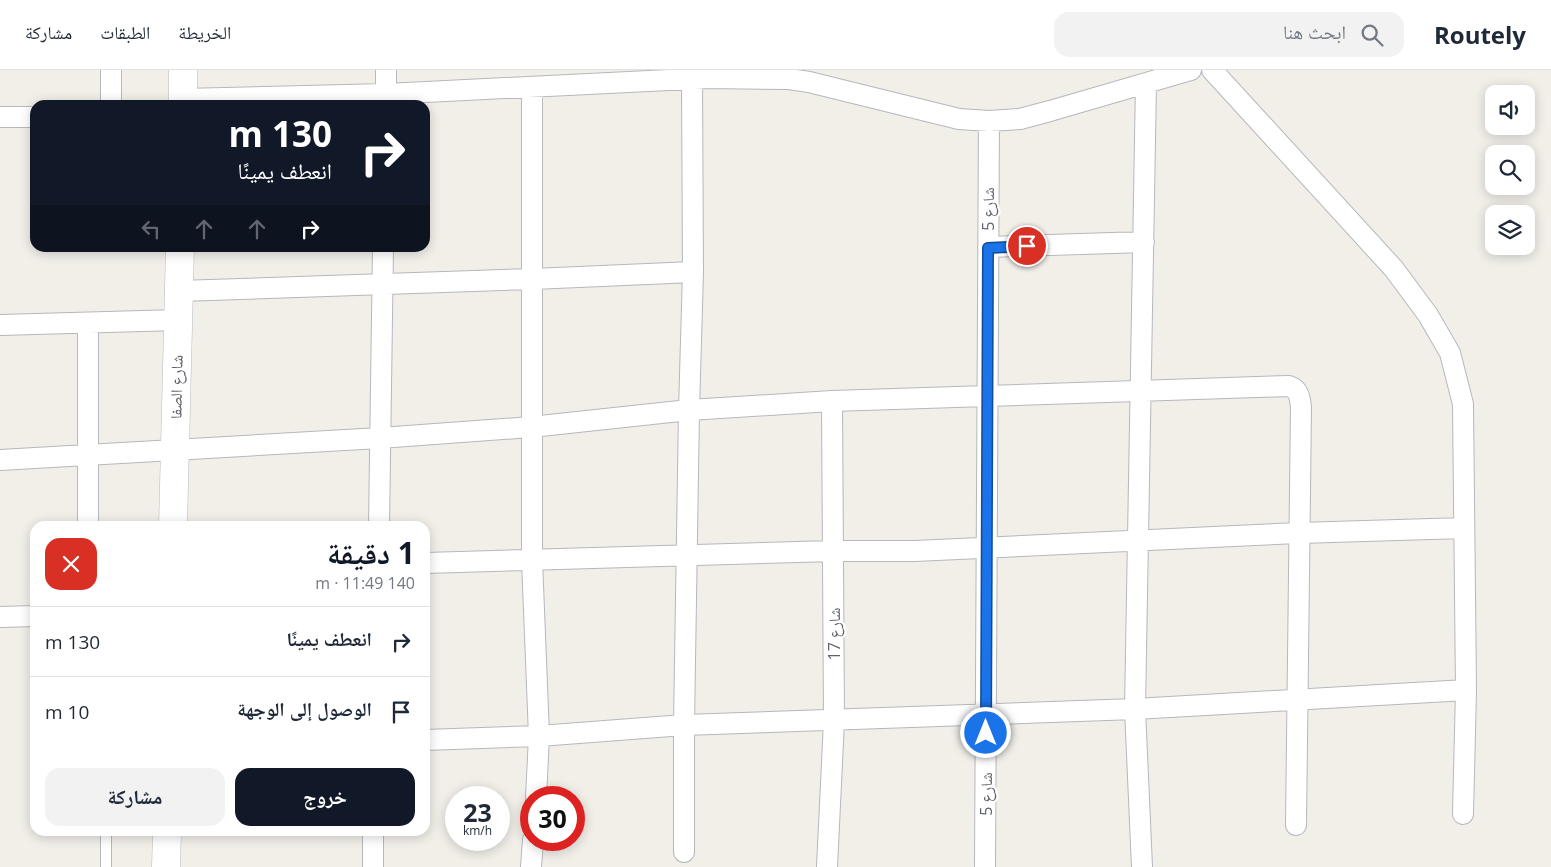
<!DOCTYPE html>
<html lang="ar">
<meta charset="utf-8">
<style>
:root{--surface:#fff;--page:#f2f2f3;--text:#1f2937;--muted:#747a83;--line:#e0e1e3;--accent:#111827}
body{margin:0;font-family:"Open Sans","Noto Naskh Arabic",sans-serif;background:var(--page);color:var(--text);direction:rtl;height:100vh;display:flex;flex-direction:column;font-size:19px;white-space:nowrap}
*{box-sizing:border-box;margin:0}
p{font-size:16px;color:var(--muted)}
.icon{flex:none;width:28px;height:28px;fill:none;stroke:currentColor;stroke-width:2;stroke-linecap:round;stroke-linejoin:round}
.map{position:relative;flex:1;overflow:hidden;direction:ltr}
.panel{position:absolute;left:30px;top:451px;width:400px;height:315px;display:flex;flex-direction:column;background:var(--surface);border-radius:15px;box-shadow:0 2px 12px #0003;direction:rtl}
.panel>*{flex:none}
.top-card{position:absolute;left:30px;top:30px;width:400px;height:152px;border-radius:15px;box-shadow:0 2px 12px #0003;direction:rtl;background:#111827;color:#fff;overflow:hidden}
.buttons{position:absolute;left:1485px;top:15px;display:grid;gap:10px}
.buttons a{display:grid;place-items:center;width:50px;height:50px;border-radius:10px;background:var(--surface);box-shadow:0 2px 12px #0003;font-size:25px}
.speed{position:absolute;left:445px;top:716px;display:flex;gap:10px;font-size:25px;font-weight:700;text-align:center}
.speed>*{display:grid;place-content:center;width:65px;height:65px;border-radius:50%;background:var(--surface);box-shadow:0 2px 12px #0003;line-height:1}
.speed small{font-size:12px;font-weight:400}
.speed .limit{border:8px solid #d22;background:#fff;color:#111}
.pin{position:absolute;display:grid;place-items:center;width:42px;height:42px;color:#fff;margin:-21px;border:2px solid #fff;border-radius:50%;box-shadow:0 1px 5px #0007}
.me{position:absolute;width:55px;margin:-28px;rotate:0deg;stroke-linejoin:round;filter:drop-shadow(0 0 4px #0008)}
.turn{display:flex;align-items:center;gap:18px;height:105px;padding:0 15px;font-size:22px}
.turn .icon{width:65px;height:65px;stroke-width:2.5}
.turn b{display:block;font-size:35px;line-height:42px}
.lanes{display:flex;align-items:center;height:48px;padding:0 15px;background:#0003;justify-content:center;gap:25px;direction:ltr}
.lanes .off{opacity:.35}
.round{display:grid;place-items:center;flex:none;width:52px;height:52px;border-radius:15px;background:var(--page)}
.headline{display:flex;align-items:center;justify-content:space-between;height:85px;padding:0 15px}
h1{font-size:30px;font-weight:700;line-height:38px;color:var(--accent)}
.action{display:flex;gap:10px;margin-top:auto;padding:10px 15px}
.action a{flex:1;height:58px;border-radius:15px;background:var(--accent);color:#fff;font-size:20px;font-weight:700;line-height:58px;text-align:center}
.action a+a{background:var(--page);color:var(--text)}
ul{padding:0;list-style:none}
li{display:flex;align-items:center;gap:15px;height:70px;padding:0 15px;border-top:1px solid var(--line)}
li div{flex:1}
li b{display:block;font-size:19px}
li em{font-style:normal}
header{display:flex;align-items:center;gap:30px;box-sizing:border-box;height:70px;padding:0 25px;background:var(--surface);border-bottom:1px solid var(--line)}
header strong{font-size:24px}
nav{display:flex;gap:28px;margin-inline-start:auto;font-size:18px}
.search{width:350px;height:45px;background:var(--page);display:flex;align-items:center;gap:12px;box-sizing:border-box;padding:0 18px;border-radius:15px;color:var(--muted);font-size:19px}
.map>svg:first-child{display:block}
.lines{fill:none;stroke-linecap:round;stroke-linejoin:round}
.service-casing{stroke:#b5b8bc;stroke-width:12}
.minor-casing{stroke:#b5b8bc;stroke-width:22}
.secondary-casing{stroke:#b6babf;stroke-width:29}
.service{stroke:#fff;stroke-width:10}
.minor{stroke:#fff;stroke-width:20}
.secondary{stroke:#fff;stroke-width:28}
.route-casing{stroke:#114b97;stroke-width:12}
.route{stroke:#1a73e8;stroke-width:9}
.labels{text-anchor:middle;stroke-width:4.5;stroke-linejoin:round;paint-order:stroke}
.street-label{font-size:16px;fill:#5f6368;stroke:#fff}
</style>
<header>
<strong>Routely</strong>
<div class="search"><svg class="icon" aria-label="search" viewBox="0 0 24 24"><circle cx="10" cy="10" r="6"/><path d="M15 15l6 6"/></svg>ابحث هنا</div>
<nav><a>الخريطة</a><a>الطبقات</a><a>مشاركة</a></nav>
</header>
<div class="map">
<svg width="1551" height="797" viewBox="0 0 1551 797">
<rect width="100%" height="100%" fill="#f1efe8"/>
<g class="lines">
<defs>
<path id="service" d="M106,797V761"/>
<path id="minor" d="M1212,0L1394,199L1428,245L1450,283L1463,334L1466,620L1463,744
M532,17V490L539,666L536,728
M183,29L386,24L709,8L789,9L809,12L959,49L989,51L1020,49L1050,41L1191,0
M111,35V0
M386,35V0
M0,47H35
M988,177L1144,172
M179,221L533,209L693,202
M0,255L178,250
M0,390L380,368L531,357L689,340L832,331L1289,316C1299,319 1300,328 1301,337L1296,755
M88,456V253
M379,456L383,178
M425,493L833,481H915L1299,463L1464,458
M0,547L35,546
M425,670L539,666L684,655L1135,639L1466,620
M684,782V655L689,340L693,202L692,9
M373,797V761
M531,797L533,770
M827,797L834,651L832,331
M985,797L989,51
M1142,797L1135,639L1146,13"/>
<path id="secondary" d="M183,35V0
M173,456L180,178
M166,797L167,761"/>
</defs>
<!-- service casing -->
<use href="#service" class="service-casing"/>
<!-- minor casing -->
<use href="#minor" class="minor-casing"/>
<!-- secondary casing -->
<use href="#secondary" class="secondary-casing"/>
<!-- service -->
<use href="#service" class="service"/>
<!-- minor -->
<use href="#minor" class="minor"/>
<!-- secondary -->
<use href="#secondary" class="secondary"/>
</g>
<g class="lines">
<defs>
<path id="route" d="M986,663L988,178L1027,176"/>
</defs>
<!-- route casing -->
<use href="#route" class="route-casing"/>
<!-- route -->
<use href="#route" class="route"/>
</g>
<g class="labels">
<!-- street labels -->
<g class="street-label">
<text transform="translate(988 139) rotate(-90)" y="6">شارع 5</text>
<text transform="translate(176 317) rotate(-89)" y="6">شارع الصفا</text>
<text transform="translate(834 564) rotate(-90)" y="6">شارع 17</text>
<text transform="translate(986 724) rotate(-90)" y="6">شارع 5</text>
</g>
</g>
</svg>
<div class="buttons">
<a><svg class="icon" aria-label="sound" viewBox="0 0 24 24"><path d="M4 9h4l5-4v14l-5-4H4zM17 9q2 3 0 6"/></svg></a>
<a><svg class="icon" aria-label="search" viewBox="0 0 24 24"><circle cx="10" cy="10" r="6"/><path d="M15 15l6 6"/></svg></a>
<a><svg class="icon" aria-label="layers" viewBox="0 0 24 24"><path d="M12 4l9 5-9 5-9-5zM3 14l9 5 9-5"/></svg></a>
</div>
<div class="speed"><div>23<small>km/h</small></div><div class="limit">30</div></div>
<div class="pin" style="left:1027px;top:176px;background:#d93025"><svg class="icon" aria-label="arrive" viewBox="0 0 24 24"><path d="M6 21V4h12l-3 4 3 4H6"/></svg></div>
<svg class="me" style="left:986px;top:663px" viewBox="-20 -20 40 40"><circle r="17" fill="#1a73e8" stroke="#fff" stroke-width="3"/><path d="M0-11L8 9 0 5-8 9z" fill="#fff"/></svg>
<div class="top-card">
<div class="turn"><svg class="icon" aria-label="right" viewBox="0 0 24 24"><path d="M7 20v-9h11M14 6l5 5-5 5"/></svg><div><b>130 m</b>انعطف يمينًا</div></div>
<div class="lanes"><svg class="icon off" aria-label="left" viewBox="0 0 24 24"><path d="M17 20v-9H6M10 6l-5 5 5 5"/></svg><svg class="icon off" aria-label="ahead" viewBox="0 0 24 24"><path d="M12 20V5M6 11l6-6 6 6"/></svg><svg class="icon off" aria-label="ahead" viewBox="0 0 24 24"><path d="M12 20V5M6 11l6-6 6 6"/></svg><svg class="icon" aria-label="right" viewBox="0 0 24 24"><path d="M7 20v-9h11M14 6l5 5-5 5"/></svg></div>
</div>
<section class="panel">
<div class="headline"><div><h1>1 دقيقة</h1><p>140 m · 11:49</p></div><a class="round" style="background:#d93025;color:#fff"><svg class="icon" aria-label="close" viewBox="0 0 24 24"><path d="M6 6l12 12M18 6L6 18"/></svg></a></div>
<ul>
<li><svg class="icon" aria-label="right" viewBox="0 0 24 24"><path d="M7 20v-9h11M14 6l5 5-5 5"/></svg><div><b>انعطف يمينًا</b></div><em>130 m</em></li>
<li><svg class="icon" aria-label="arrive" viewBox="0 0 24 24"><path d="M6 21V4h12l-3 4 3 4H6"/></svg><div><b>الوصول إلى الوجهة</b></div><em>10 m</em></li>
</ul>
<div class="action"><a>خروج</a><a>مشاركة</a></div>
</section>
</div>
